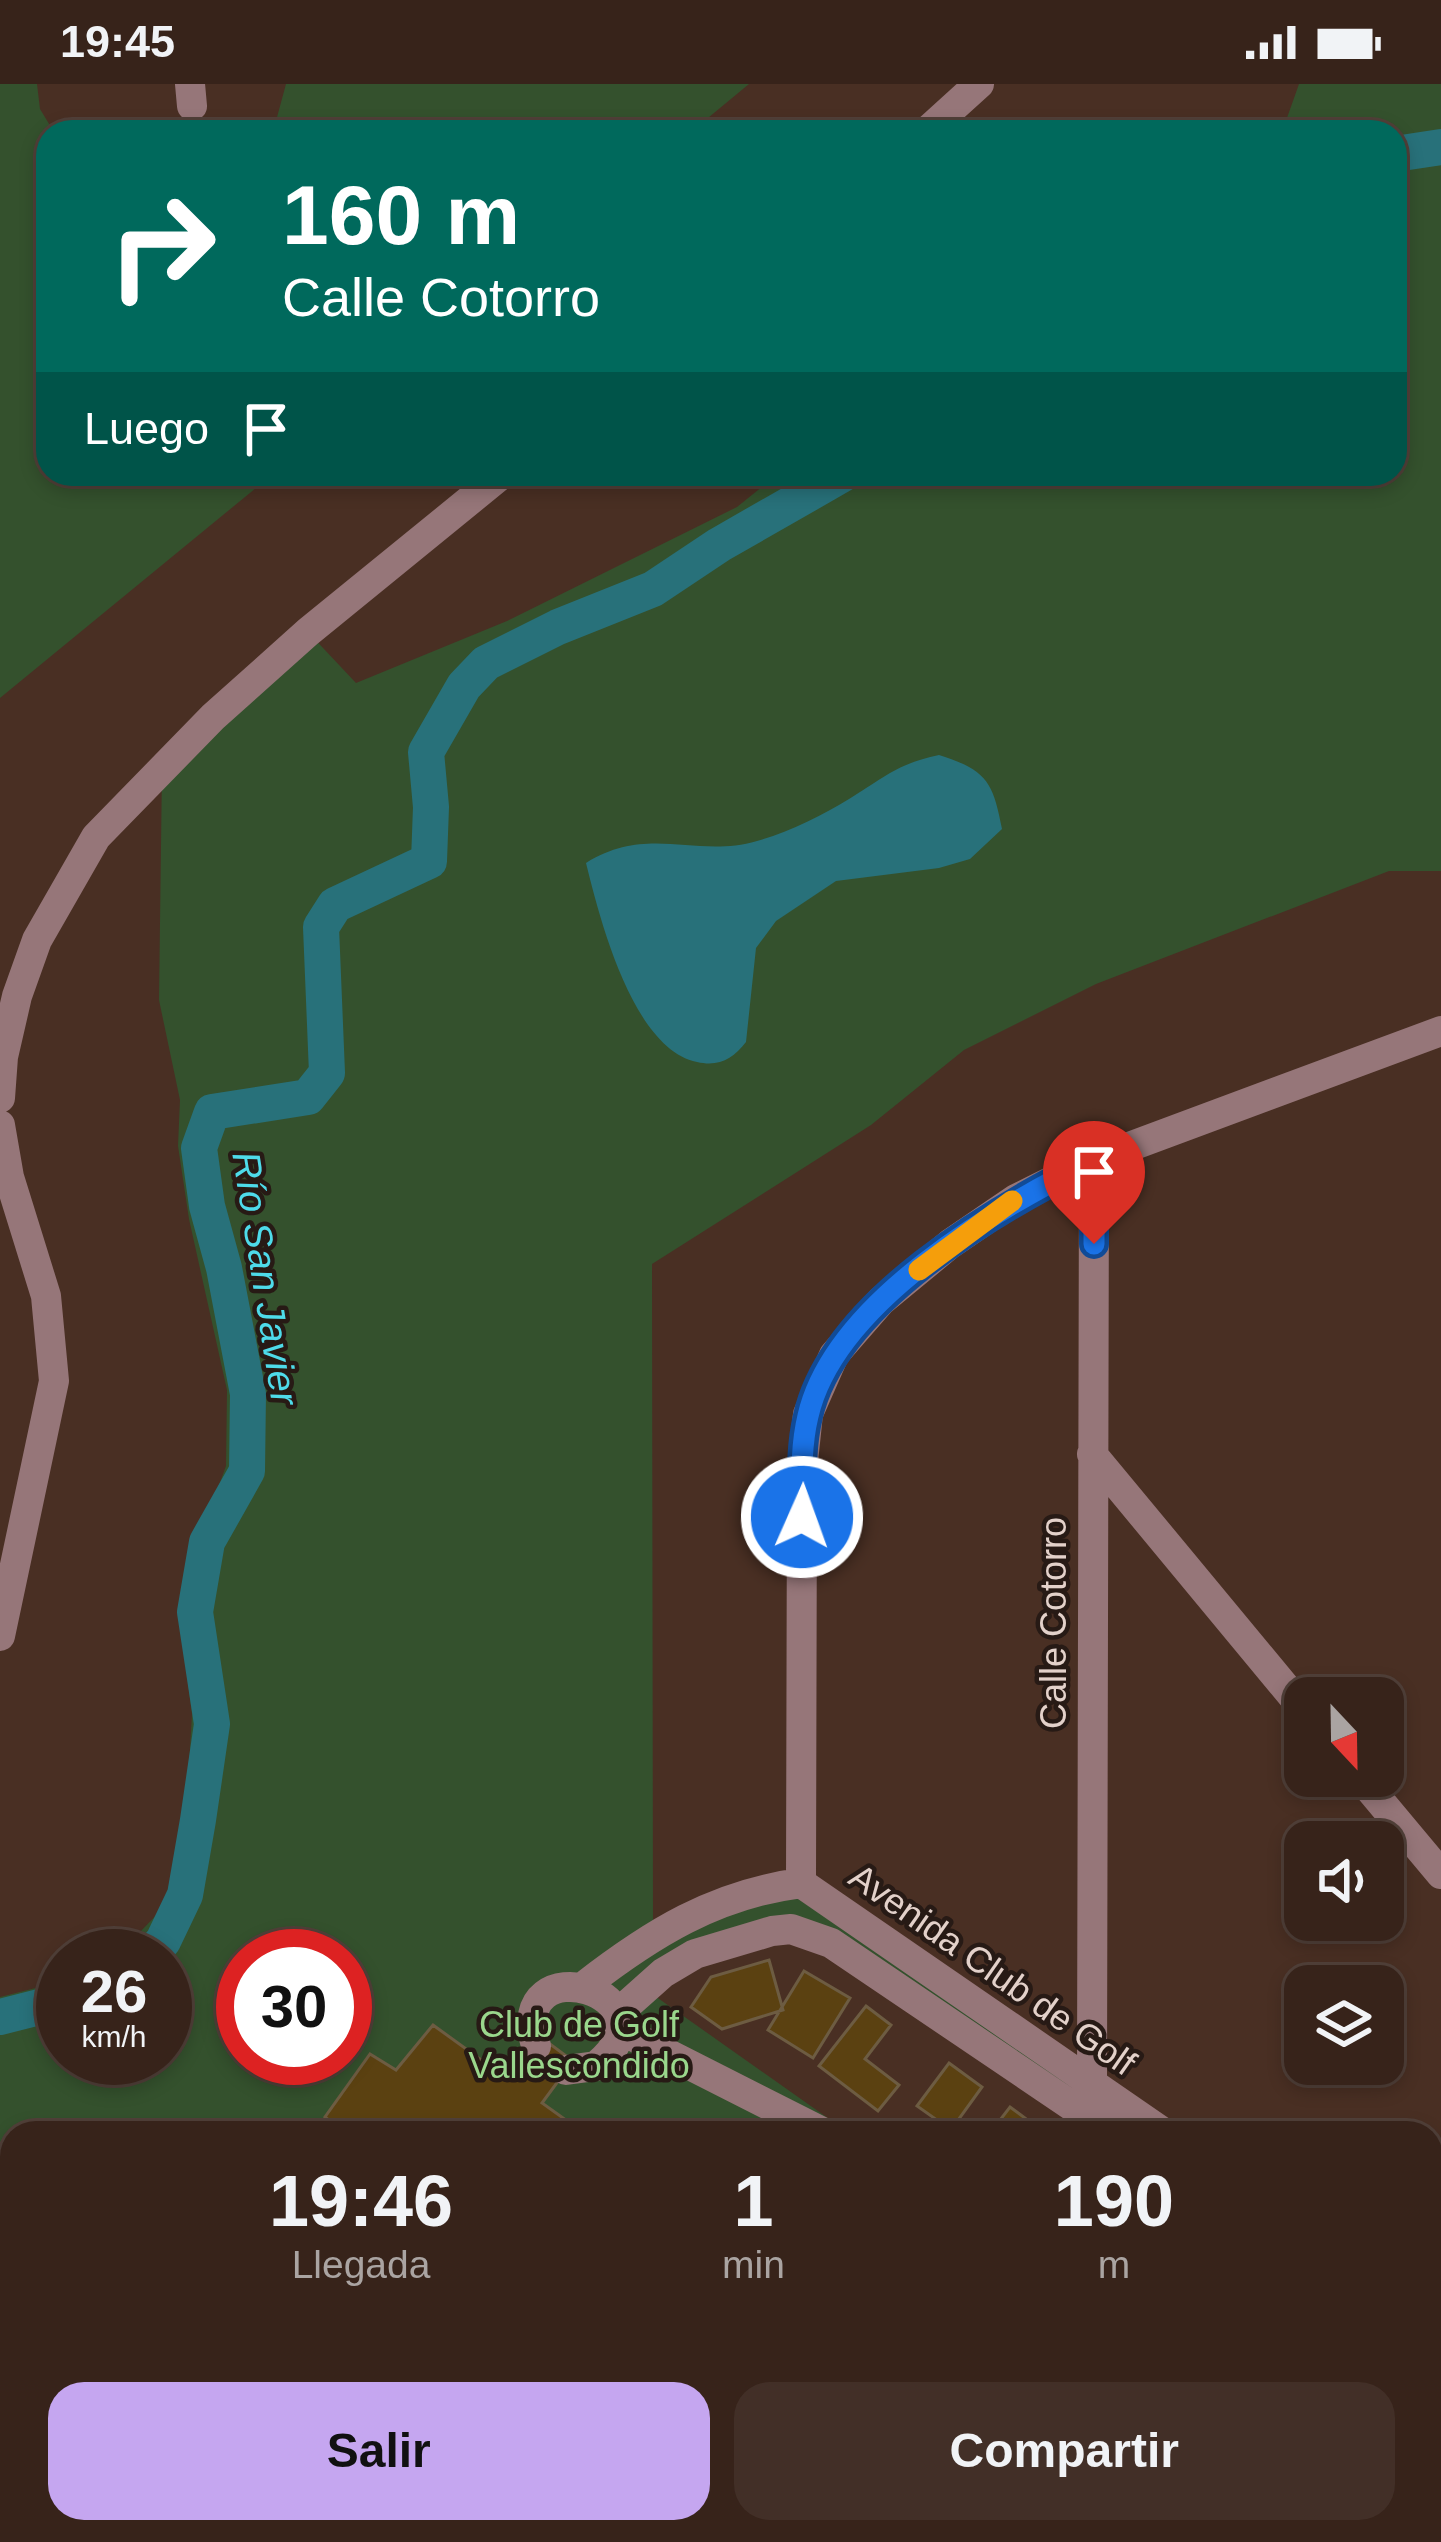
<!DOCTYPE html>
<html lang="es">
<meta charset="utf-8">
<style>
:root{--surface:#37231a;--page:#422f27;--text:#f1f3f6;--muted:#aaa4a2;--line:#514039;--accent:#c5a6f0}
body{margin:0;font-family:Arial,sans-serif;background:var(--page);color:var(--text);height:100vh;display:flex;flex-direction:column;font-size:45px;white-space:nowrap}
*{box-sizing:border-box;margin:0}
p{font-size:39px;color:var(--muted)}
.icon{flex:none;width:66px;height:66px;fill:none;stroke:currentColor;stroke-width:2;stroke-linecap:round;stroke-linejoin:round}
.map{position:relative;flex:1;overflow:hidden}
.panel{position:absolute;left:0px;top:2037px;width:1443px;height:423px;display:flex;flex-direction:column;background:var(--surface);border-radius:36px 36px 0 0;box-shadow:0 6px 18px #0003,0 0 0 3px var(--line)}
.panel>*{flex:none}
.hud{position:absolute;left:36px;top:36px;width:1371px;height:366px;border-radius:36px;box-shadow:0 6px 18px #0003,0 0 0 3px var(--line);background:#00695c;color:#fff;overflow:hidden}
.needle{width:78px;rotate:158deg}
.controls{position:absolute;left:1284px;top:1593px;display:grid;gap:24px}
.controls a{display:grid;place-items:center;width:120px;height:120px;border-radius:24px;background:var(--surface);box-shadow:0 6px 18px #0003,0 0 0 3px var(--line);font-size:60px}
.speed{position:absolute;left:36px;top:1845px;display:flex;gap:24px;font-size:60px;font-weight:700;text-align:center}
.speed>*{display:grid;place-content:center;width:156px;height:156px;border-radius:50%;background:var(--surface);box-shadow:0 6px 18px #0003,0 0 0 3px var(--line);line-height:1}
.speed small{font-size:30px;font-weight:400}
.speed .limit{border:18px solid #d22;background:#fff;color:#111}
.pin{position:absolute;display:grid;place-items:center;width:102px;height:102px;color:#fff;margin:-123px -51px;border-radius:50% 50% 50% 0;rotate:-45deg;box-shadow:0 0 12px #0007}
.pin .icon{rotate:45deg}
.me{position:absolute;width:132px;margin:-66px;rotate:2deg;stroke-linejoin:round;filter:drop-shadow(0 0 9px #0008)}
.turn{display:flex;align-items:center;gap:42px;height:252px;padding:0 48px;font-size:54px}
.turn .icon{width:156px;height:156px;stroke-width:2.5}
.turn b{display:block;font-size:84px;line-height:102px}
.then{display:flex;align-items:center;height:114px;padding:0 48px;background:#0003;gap:24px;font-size:45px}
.eta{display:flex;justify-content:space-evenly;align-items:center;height:204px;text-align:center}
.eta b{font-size:72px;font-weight:700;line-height:84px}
.button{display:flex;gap:24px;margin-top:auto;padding:24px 48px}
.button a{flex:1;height:138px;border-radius:36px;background:var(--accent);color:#111;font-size:48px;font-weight:700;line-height:138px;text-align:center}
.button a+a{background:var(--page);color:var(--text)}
.status{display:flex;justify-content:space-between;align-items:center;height:84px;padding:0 60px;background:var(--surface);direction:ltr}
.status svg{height:33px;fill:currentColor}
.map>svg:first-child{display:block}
.green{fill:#34512d;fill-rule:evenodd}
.water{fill:#28717a}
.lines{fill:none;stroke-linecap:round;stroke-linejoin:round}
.river{stroke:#28717a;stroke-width:36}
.building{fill:#5b4111;stroke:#6d5c42;stroke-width:3}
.minor{stroke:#967679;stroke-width:30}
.route-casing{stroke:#114b97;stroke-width:30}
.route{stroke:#1a73e8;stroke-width:21}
.slow{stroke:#f59e0b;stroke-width:21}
.labels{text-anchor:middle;stroke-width:9;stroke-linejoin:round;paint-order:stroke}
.street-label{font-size:36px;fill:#e3d1ca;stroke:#271a15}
.park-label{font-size:36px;fill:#9ad78c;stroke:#271a15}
.water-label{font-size:39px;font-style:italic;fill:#4edbea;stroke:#271a15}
</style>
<div class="status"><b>19:45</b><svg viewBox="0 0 49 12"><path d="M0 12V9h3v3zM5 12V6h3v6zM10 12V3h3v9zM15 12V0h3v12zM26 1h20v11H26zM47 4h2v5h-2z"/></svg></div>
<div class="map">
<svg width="1441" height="2458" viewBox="0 0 1441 2458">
<rect width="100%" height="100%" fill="#492f23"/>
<!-- green -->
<path class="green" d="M0,0H37L40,25L54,48H48V390H273L0,614Z
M286,0H749L691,48H273Z
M1299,0H1441V787H1389L1096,900L964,966L871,1041L652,1180L653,1850L778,1802L1164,2049H1112L791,1845L695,1870L655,1912L849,2049H12V2448H150L127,2458H0V1913L63,1897V1974H165V1872H117L164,1823L187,1718L192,1630L182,1553L183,1499L226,1382L227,1306L189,1135L178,1062L180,1016L159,916L162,684L308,548L356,599L507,537L737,423L778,390H1395V48H1282ZM243,1872H345V1974H243Z
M213,2448H1390L1385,2458H241Z"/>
<!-- water -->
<path class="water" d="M939,671C986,686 993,697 1002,745L970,775L939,784L836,797L776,837L756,864L746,958C733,975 719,983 697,978C633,965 600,836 586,779C649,740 695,775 757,757C787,749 823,731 849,715C884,694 896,680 939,671Z"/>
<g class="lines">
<!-- river -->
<path class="river" d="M1395,70L1441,63
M149,1872L163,1857L185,1811L198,1736L212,1640L195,1528L207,1458L247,1387L248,1310L224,1184L207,1122L199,1064L212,1028L308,1013L327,989L321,843L335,821L429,777L431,723L426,668L464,602L486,579L558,543L653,505L719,461L843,390
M0,1933L63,1917"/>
</g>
<!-- building -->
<path class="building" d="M769,1876L783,1926L722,1945L691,1923L711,1893Z
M804,1887L850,1914L813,1974L768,1946Z
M866,1922L891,1941L865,1975L899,2001L878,2027L819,1982Z
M433,1941L509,1996L542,1954L573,1977L542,2019L584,2049H344L325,2033L370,1970L396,1986Z
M949,1979L982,2003L951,2046L917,2022Z
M1010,2023L1045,2049H990Z
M379,2448H410L430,2458H374Z"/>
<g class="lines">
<!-- minor -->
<path class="minor" d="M190,0L192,22
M926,48L979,0
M0,1014L3,973L17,912L37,856L96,753L213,633L308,548L502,390
M0,1041L9,1093L46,1212L54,1297L0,1552
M1092,1370L1305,1627
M1359,1692L1441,1790
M801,1799L802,1387L808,1330L834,1271L881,1217L950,1160L1016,1115L1094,1076L1441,947
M584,1902C651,1850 715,1810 801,1799L1164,2049
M617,1930L663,1889L695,1870L772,1847L791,1845L831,1859L1112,2049
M619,1945L824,2049
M536,1962C505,1857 684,1910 596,1982L566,1986
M1092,2001L1094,1076
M1431,2251L1441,2243
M1431,2279L1435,2338L1431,2354
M305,2450L319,2458
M1347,2458L1352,2448
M1385,2458L1390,2448"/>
</g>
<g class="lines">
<defs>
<path id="route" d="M802,1433C802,1400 800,1365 808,1332C834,1218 997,1124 1094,1076V1160"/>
</defs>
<!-- route casing -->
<use href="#route" class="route-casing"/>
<!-- route -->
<use href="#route" class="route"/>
<!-- slow -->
<path class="slow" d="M919,1186L1012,1117"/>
</g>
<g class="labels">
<!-- street labels -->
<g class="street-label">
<text transform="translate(1053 1539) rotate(-90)" y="13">Calle Cotorro</text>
<text transform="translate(993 1885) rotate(35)" y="13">Avenida Club de Golf</text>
</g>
<!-- park labels -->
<g class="park-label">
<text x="579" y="1953">Club de Golf<tspan x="579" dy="41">Vallescondido</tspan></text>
</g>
<!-- water labels -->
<g class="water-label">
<text transform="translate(266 1194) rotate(81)" y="14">Río San Javier</text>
</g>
</g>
</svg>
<div class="controls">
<a><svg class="needle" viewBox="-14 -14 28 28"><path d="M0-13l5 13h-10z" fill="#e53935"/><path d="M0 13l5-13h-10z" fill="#aaa4a2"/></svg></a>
<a><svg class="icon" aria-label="sound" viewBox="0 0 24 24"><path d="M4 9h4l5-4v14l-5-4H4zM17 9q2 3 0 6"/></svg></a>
<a><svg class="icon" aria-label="layers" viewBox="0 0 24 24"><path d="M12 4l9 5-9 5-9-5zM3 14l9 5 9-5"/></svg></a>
</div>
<div class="speed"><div>26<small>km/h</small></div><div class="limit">30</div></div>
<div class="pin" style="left:1094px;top:1160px;background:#d93025"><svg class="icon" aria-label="arrive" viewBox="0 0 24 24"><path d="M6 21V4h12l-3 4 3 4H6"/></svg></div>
<svg class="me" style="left:802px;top:1433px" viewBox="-20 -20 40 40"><circle r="17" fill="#1a73e8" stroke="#fff" stroke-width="3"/><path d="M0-11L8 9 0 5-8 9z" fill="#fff"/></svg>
<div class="hud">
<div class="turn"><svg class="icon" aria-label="right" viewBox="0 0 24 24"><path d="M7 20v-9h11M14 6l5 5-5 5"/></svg><div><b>160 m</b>Calle Cotorro</div></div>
<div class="then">Luego<svg class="icon" aria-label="arrive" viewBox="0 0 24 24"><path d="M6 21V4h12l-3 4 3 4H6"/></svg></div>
</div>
<section class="panel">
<div class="eta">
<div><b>19:46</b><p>Llegada</p></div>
<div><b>1</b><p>min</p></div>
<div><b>190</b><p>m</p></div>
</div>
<div class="button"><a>Salir</a><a>Compartir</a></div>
</section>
</div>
